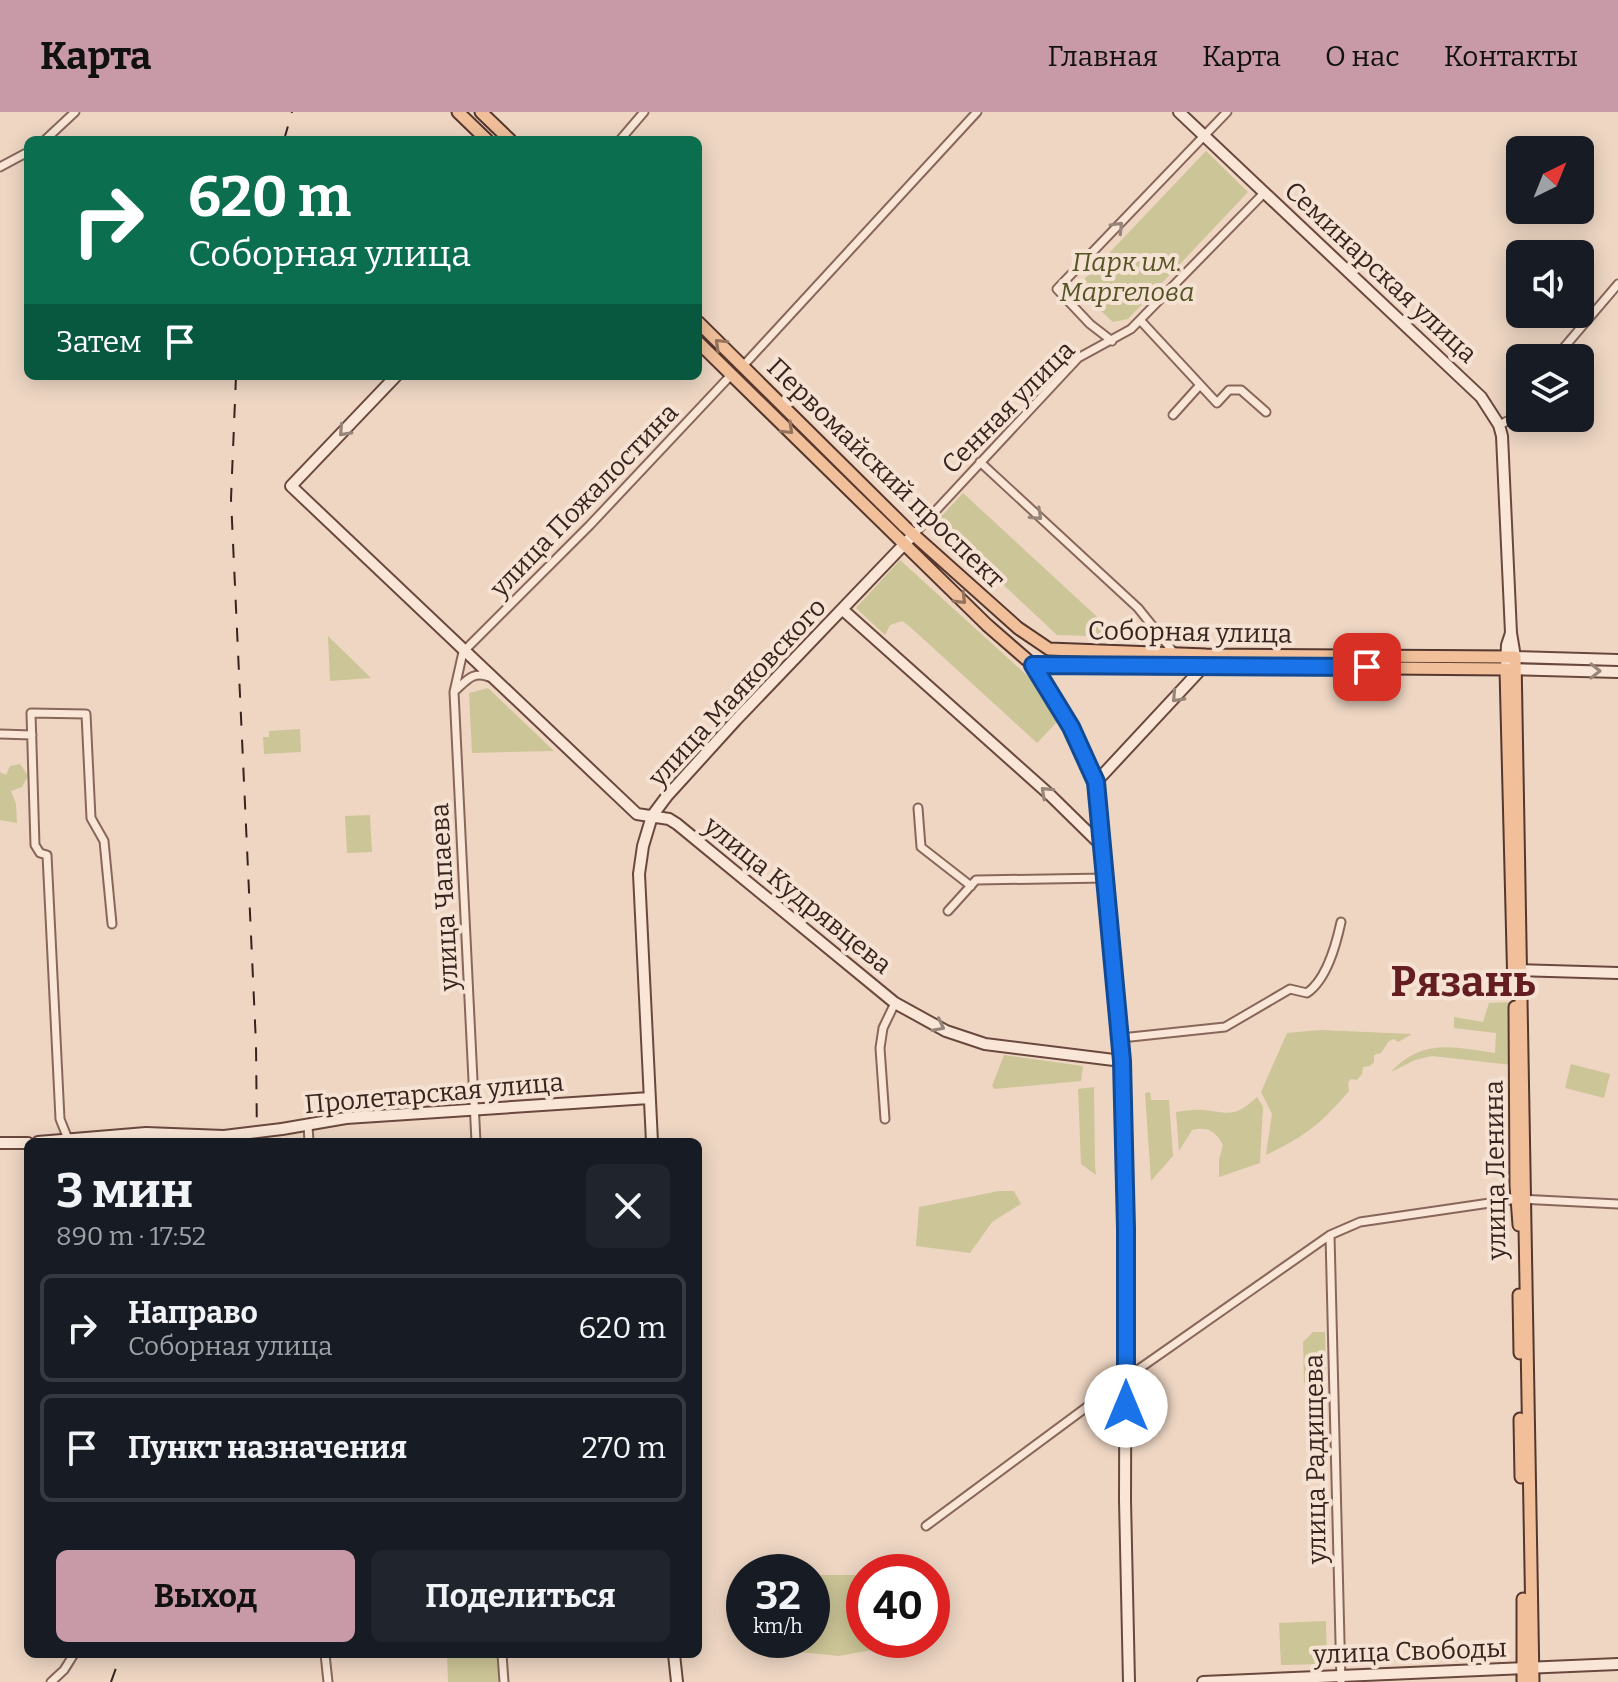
<!DOCTYPE html>
<html lang="ru">
<meta charset="utf-8">
<style>
:root{--surface:#171b24;--page:#20242c;--text:#f1f3f6;--muted:#9ea1a6;--line:#363941;--accent:#c899a7}
body{margin:0;font-family:Bitter,serif;background:var(--page);color:var(--text);height:100vh;display:flex;flex-direction:column;font-size:30px;white-space:nowrap}
*{box-sizing:border-box;margin:0}
p{font-size:26px;color:var(--muted)}
.icon{flex:none;width:44px;height:44px;fill:none;stroke:currentColor;stroke-width:2;stroke-linecap:round;stroke-linejoin:round}
.map{position:relative;flex:1;overflow:hidden}
.side{position:absolute;left:24px;top:1026px;width:678px;height:520px;display:flex;flex-direction:column;background:var(--surface);border-radius:12px;box-shadow:0 4px 20px #0003}
.side>*{flex:none}
.banner{position:absolute;left:24px;top:24px;width:678px;height:244px;border-radius:12px;box-shadow:0 4px 20px #0003;background:#0b6e4f;color:#fff;overflow:hidden}
.needle{width:52px;rotate:43deg}
.fabs{position:absolute;left:1506px;top:24px;display:grid;gap:16px}
.fabs a{display:grid;place-items:center;width:88px;height:88px;border-radius:12px;background:var(--surface);box-shadow:0 4px 20px #0003;font-size:40px}
.speed{position:absolute;left:726px;top:1442px;display:flex;gap:16px;font-size:40px;font-weight:700;text-align:center}
.speed>*{display:grid;place-content:center;width:104px;height:104px;border-radius:50%;background:var(--surface);box-shadow:0 4px 20px #0003;line-height:1}
.speed small{font-size:20px;font-weight:400}
.speed .limit{border:12px solid #d22;background:#fff;color:#111}
.pin{position:absolute;display:grid;place-items:center;width:68px;height:68px;color:#fff;margin:-34px;border-radius:16px;box-shadow:0 4px 12px #0006}
.me{position:absolute;width:88px;margin:-44px;rotate:0deg;stroke-linejoin:round;filter:drop-shadow(0 0 6px #0008)}
.turn{display:flex;align-items:center;gap:28px;height:168px;padding:0 32px;font-size:36px}
.turn .icon{width:104px;height:104px;stroke-width:2.5}
.turn b{display:block;font-size:56px;line-height:68px}
.then{display:flex;align-items:center;height:76px;padding:0 32px;background:#0003;gap:16px;font-size:30px}
.round{display:grid;place-items:center;flex:none;width:84px;height:84px;border-radius:12px;background:var(--page)}
.summary{display:flex;align-items:center;justify-content:space-between;height:136px;padding:0 32px}
h1{font-size:48px;font-weight:700;line-height:60px}
.button{display:flex;gap:16px;margin-top:auto;padding:16px 32px}
.button a{flex:1;height:92px;border-radius:12px;background:var(--accent);color:#111;font-size:32px;font-weight:700;line-height:92px;text-align:center}
.button a+a{background:var(--page);color:var(--text)}
ul{padding:0;list-style:none}
li{display:flex;align-items:center;gap:24px;height:108px;margin:0 16px 12px;padding:0 16px;border:4px solid var(--line);border-radius:12px}
li div{flex:1}
li b{display:block;font-size:30px}
li em{font-style:normal}
header{display:flex;align-items:center;gap:48px;box-sizing:border-box;height:112px;padding:0 40px;background:var(--accent);color:#111}
header strong{font-size:38px}
nav{display:flex;gap:44px;margin-inline-start:auto;font-size:28px}
.map>svg:first-child{display:block}
.green{fill:#ccc597}
.lines{fill:none;stroke-linecap:round;stroke-linejoin:round}
.street-casing{stroke:#88675a;stroke-width:11}
.secondary-casing{stroke:#6a483d;stroke-width:14}
.primary-casing{stroke:#56372e;stroke-width:15}
.street{stroke:#f9e6d6;stroke-width:7}
.secondary{stroke:#f9e6d6;stroke-width:10}
.primary{stroke:#f1c09b;stroke-width:11}
.rail{stroke:#38241e;stroke-width:2;stroke-dasharray:14 14;stroke-linecap:butt}
.secondary-bridge-casing{stroke:#6a483d;stroke-width:14;stroke-linecap:butt}
.secondary-bridge{stroke:#f9e6d6;stroke-width:10}
.oneway{stroke:#98857a}
.oneway2{stroke:#94725c}
.route-casing{stroke:#114b97;stroke-width:20}
.route{stroke:#1a73e8;stroke-width:14}
.labels{text-anchor:middle;stroke-width:8;stroke-linejoin:round;paint-order:stroke}
.park-label{font-size:26px;font-style:italic;fill:#545425;stroke:#f5e2d3}
.street-label{font-size:26px;fill:#38241e;stroke:#f5e2d3}
.town-label{font-size:42px;font-weight:bold;fill:#641e21;stroke:#f5e2d3}
</style>
<header>
<strong>Карта</strong>
<nav><a>Главная</a><a>Карта</a><a>О нас</a><a>Контакты</a></nav>
</header>
<div class="map">
<svg width="1618" height="1570" viewBox="0 0 1618 1570">
<rect width="100%" height="100%" fill="#eed6c3"/>
<!-- green -->
<path class="green" d="M1206,39L1248,80L1128,207L1113,210L1076,176Z
M963,381L1119,525L1057,523L936,410Z
M900,448L1031,567L1058,609L1037,631L908,513L902,509L890,513L885,523L856,496Z
M328,524L371,566L330,569Z
M488,576L554,639L472,641L469,581Z
M300,617L301,640L264,642L263,625H269V619Z
M20,652L28,664L22,675L11,679L16,692L17,711L0,708V660L6,663L10,654Z
M370,703L372,740L347,741L345,704Z
M1512,890V953L1432,944L1415,948L1391,960C1422,926 1454,935 1495,941L1496,921L1454,916V905L1483,910L1489,891Z
M1320,918L1412,922L1398,930L1394,927L1389,929L1381,941L1374,943V950L1370,954L1363,955L1362,962L1357,968L1351,967L1348,971L1349,979C1321,1012 1305,1024 1266,1043L1272,1002L1261,980L1287,921Z
M1004,943L1083,954L1081,969L995,977L992,974Z
M1571,952L1610,962L1604,986L1565,976Z
M1094,975L1095,1053L1096,1063L1081,1052L1078,977Z
M1150,980L1151,988H1169L1173,1044L1151,1069L1145,981Z
M1257,985L1263,995L1260,1051L1219,1065V1048L1223,1033C1216,1019 1207,1014 1192,1018L1179,1039L1176,1000C1184,999 1194,997 1203,998C1231,1001 1234,1006 1257,985Z
M999,1079H1014L1021,1092L992,1110L970,1141L916,1134L919,1095Z
M1313,1220H1325L1326,1271H1304L1303,1230Z
M812,1463H860L861,1470H864V1528H889L883,1536L839,1544L790,1539L781,1528H812Z
M1326,1509L1327,1552L1281,1553L1279,1511Z
M447,1542H499L501,1570H448Z"/>
<g class="lines">
<defs>
<path id="street" d="M45,28L75,0
M620,28L644,0
M0,55L28,40
M1140,208L1217,291L1229,278H1241L1266,300
M1112,229L1090,212L1057,177L1227,0
M1555,246L1618,172
M743,254L977,0
M1173,303L1200,273
M1499,313L1520,303
M980,350L1138,496L1175,542
M914,422L1078,246L1131,217L1265,80
M456,578C467,568 473,559 489,565
M0,622L32,623
M918,696L921,735L971,774
M948,799L976,768L1106,766
M1121,926L1225,915L1290,877L1307,881C1327,867 1336,833 1341,810
M885,1007L880,936L883,916L895,891
M308,1013L309,1030
M68,1027L60,1007L47,743L40,741L35,733L31,601L86,602L91,706L104,729L112,812
M476,1030L454,580L463,540L590,413L732,262
M1330,1123L1341,1570
M926,1414L1126,1266L1330,1123L1360,1110L1517,1087L1618,1092
M325,1542L328,1570
M502,1542L504,1570
M51,1570L64,1558L74,1542"/>
<path id="secondary" d="M1179,0L1481,285L1499,313L1502,324L1511,521L1515,545L1618,548
M396,264L291,374L637,702L669,707L677,712L895,891L946,919L985,932L1122,949
M843,498L1050,683L1102,734
M1511,521L1507,533L1506,557L1618,560
M1033,553L1071,615L1096,670L1106,770L1121,926L1126,1055L1125,1388L1129,1570
M1096,670L1204,554
M1513,858L1618,861
M282,1017L346,1006L649,986
M38,1030L146,1021L224,1024
M652,1030L639,762L643,734L652,704L667,684L736,608L914,422
M0,1031H28
M674,1542L677,1570
M1203,1570L1618,1552"/>
<path id="primary" d="M458,0L487,28
M481,0L510,28
M698,210L905,415L1018,516L1049,537L1206,543L1515,545L1533,1570
M698,230L987,513L1033,553L1506,557L1514,878
M1515,895L1516,1073L1519,1113
M1519,1183L1520,1241
M1520,1307L1521,1365
M1523,1487V1570"/>
</defs>
<!-- street casing -->
<use href="#street" class="street-casing"/>
<!-- secondary casing -->
<use href="#secondary" class="secondary-casing"/>
<!-- primary casing -->
<use href="#primary" class="primary-casing"/>
<!-- street -->
<use href="#street" class="street"/>
<!-- secondary -->
<use href="#secondary" class="secondary"/>
<!-- primary -->
<use href="#primary" class="primary"/>
<!-- rail -->
<path class="rail" d="M284,28L292,0
M236,264L231,387L256,932L257,1030
M111,1570L121,1542"/>
<defs>
<path id="secondary-bridge" d="M224,1024L282,1017"/>
</defs>
<!-- secondary-bridge casing -->
<use href="#secondary-bridge" class="secondary-bridge-casing"/>
<!-- secondary-bridge -->
<use href="#secondary-bridge" class="secondary-bridge"/>
</g>
<!-- one-way arrows -->
<defs><path id="oneway-chevron" d="M-2-3.5L2.5 0L-2 3.5" fill="none" stroke-width="1.6" stroke-linecap="round" stroke-linejoin="round" transform="scale(2)"/></defs>
<g class="oneway">
<use href="#oneway-chevron" transform="translate(1118 115) rotate(-46)"/>
<use href="#oneway-chevron" transform="translate(344 319) rotate(133)"/>
<use href="#oneway-chevron" transform="translate(1037 403) rotate(43)"/>
<use href="#oneway-chevron" transform="translate(1595 559) rotate(1)"/>
<use href="#oneway-chevron" transform="translate(1177 585) rotate(133)"/>
<use href="#oneway-chevron" transform="translate(1046 680) rotate(-137)"/>
<use href="#oneway-chevron" transform="translate(939 914) rotate(27)"/>
</g>
<g class="oneway2">
<use href="#oneway-chevron" transform="translate(720 232) rotate(-136)"/>
<use href="#oneway-chevron" transform="translate(788 317) rotate(44)"/>
<use href="#oneway-chevron" transform="translate(961 487) rotate(45)"/>
</g>
<g class="lines">
<defs>
<path id="route" d="M1126,1294V1117L1122,949L1096,670L1071,615L1033,553L1367,555"/>
</defs>
<!-- route casing -->
<use href="#route" class="route-casing"/>
<!-- route -->
<use href="#route" class="route"/>
</g>
<g class="labels">
<!-- park labels -->
<g class="park-label">
<text x="1127" y="159">Парк им.<tspan x="1127" dy="30">Маргелова</tspan></text>
</g>
<!-- street labels -->
<g class="street-label">
<text transform="translate(1381 160) rotate(43)" y="9">Семинарская улица</text>
<text transform="translate(1008 295) rotate(-45)" y="9">Сенная улица</text>
<text transform="translate(886 361) rotate(44)" y="9">Первомайский проспект</text>
<text transform="translate(584 388) rotate(-46)" y="9">улица Пожалостина</text>
<text transform="translate(1190 520) rotate(1)" y="9">Соборная улица</text>
<text transform="translate(737 580) rotate(-47)" y="9">улица Маяковского</text>
<text transform="translate(798 783) rotate(39)" y="9">улица Кудрявцева</text>
<text transform="translate(444 785) rotate(-93)" y="9">улица Чапаева</text>
<text transform="translate(434 981) rotate(-5)" y="9">Пролетарская улица</text>
<text transform="translate(1495 1058) rotate(-91)" y="9">улица Ленина</text>
<text transform="translate(1315 1347) rotate(-91)" y="9">улица Радищева</text>
<text transform="translate(1410 1539) rotate(-2)" y="9">улица Свободы</text>
</g>
<!-- town labels -->
<g class="town-label">
<text x="1463" y="884">Рязань</text>
</g>
</g>
</svg>
<div class="fabs">
<a><svg class="needle" viewBox="-14 -14 28 28"><path d="M0-13l5 13h-10z" fill="#e53935"/><path d="M0 13l5-13h-10z" fill="#9ea1a6"/></svg></a>
<a><svg class="icon" aria-label="sound" viewBox="0 0 24 24"><path d="M4 9h4l5-4v14l-5-4H4zM17 9q2 3 0 6"/></svg></a>
<a><svg class="icon" aria-label="layers" viewBox="0 0 24 24"><path d="M12 4l9 5-9 5-9-5zM3 14l9 5 9-5"/></svg></a>
</div>
<div class="speed"><div>32<small>km/h</small></div><div class="limit">40</div></div>
<div class="pin" style="left:1367px;top:555px;background:#d93025"><svg class="icon" aria-label="arrive" viewBox="0 0 24 24"><path d="M6 21V4h12l-3 4 3 4H6"/></svg></div>
<svg class="me" style="left:1126px;top:1294px" viewBox="-20 -20 40 40"><circle r="19" fill="#fff"/><path d="M0-13L10 11 0 6-10 11z" fill="#1a73e8"/></svg>
<div class="banner">
<div class="turn"><svg class="icon" aria-label="right" viewBox="0 0 24 24"><path d="M7 20v-9h11M14 6l5 5-5 5"/></svg><div><b>620 m</b>Соборная улица</div></div>
<div class="then">Затем<svg class="icon" aria-label="arrive" viewBox="0 0 24 24"><path d="M6 21V4h12l-3 4 3 4H6"/></svg></div>
</div>
<section class="side">
<div class="summary"><div><h1>3 мин</h1><p>890 m · 17:52</p></div><a class="round"><svg class="icon" aria-label="close" viewBox="0 0 24 24"><path d="M6 6l12 12M18 6L6 18"/></svg></a></div>
<ul>
<li><svg class="icon" aria-label="right" viewBox="0 0 24 24"><path d="M7 20v-9h11M14 6l5 5-5 5"/></svg><div><b>Направо</b><p>Соборная улица</p></div><em>620 m</em></li>
<li><svg class="icon" aria-label="arrive" viewBox="0 0 24 24"><path d="M6 21V4h12l-3 4 3 4H6"/></svg><div><b>Пункт назначения</b></div><em>270 m</em></li>
</ul>
<div class="button"><a>Выход</a><a>Поделиться</a></div>
</section>
</div>
